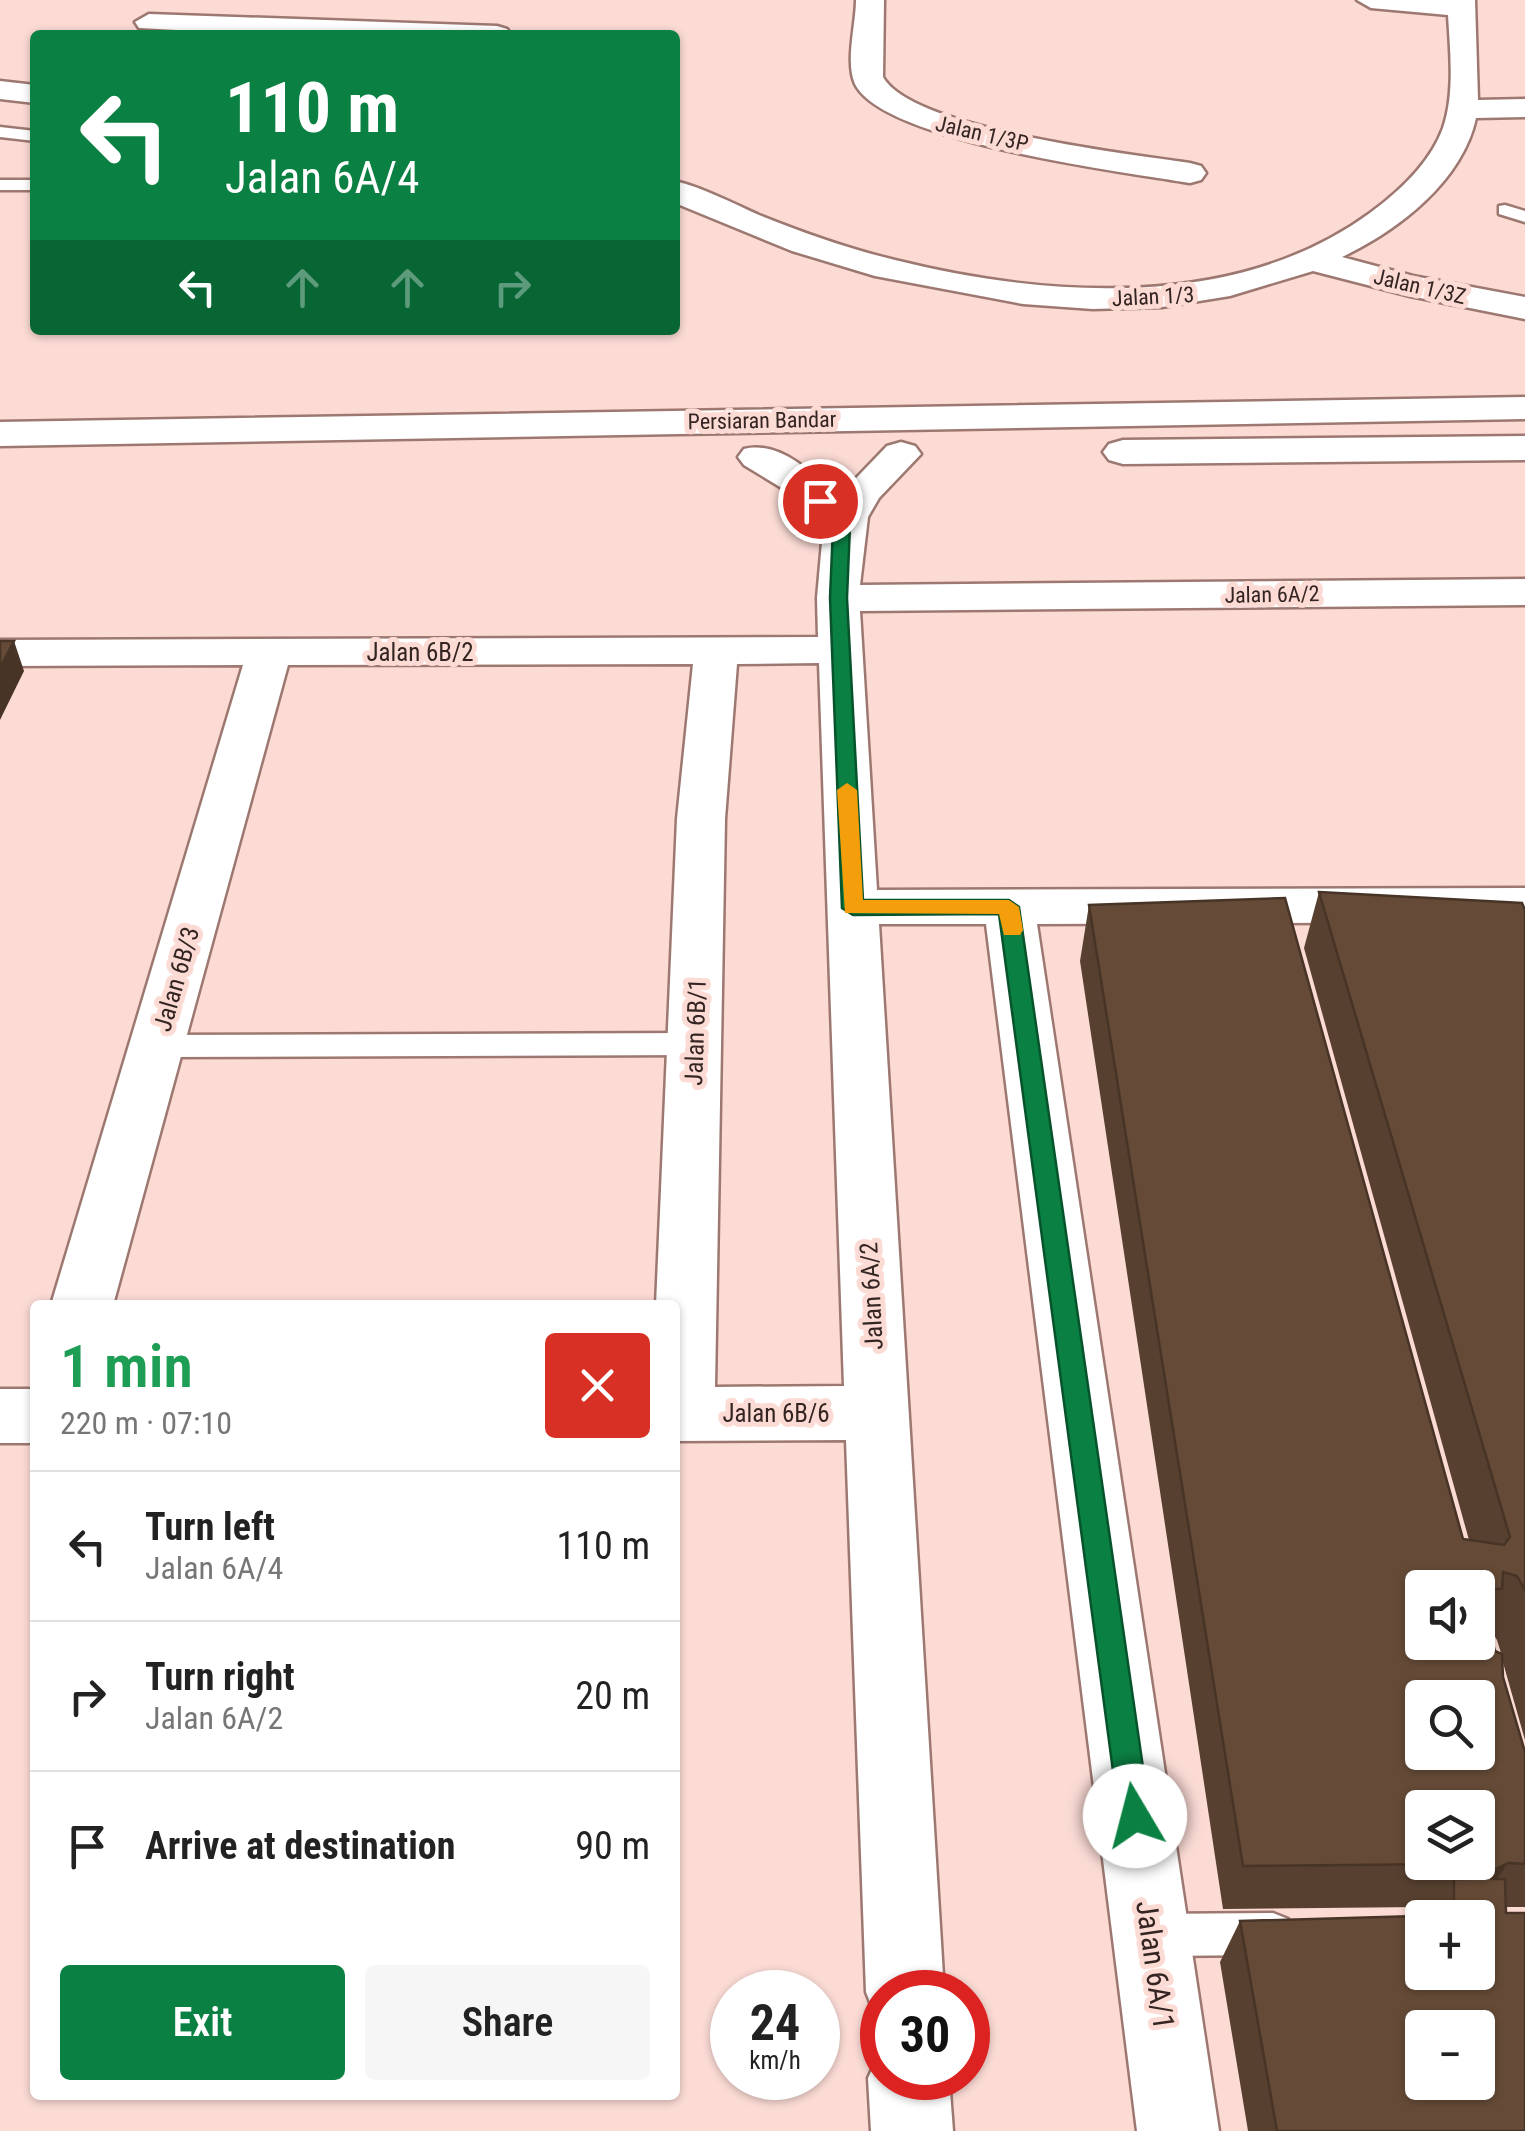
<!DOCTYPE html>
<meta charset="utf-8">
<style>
:root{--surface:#fff;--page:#f6f6f6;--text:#222;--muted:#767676;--line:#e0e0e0;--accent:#0b8043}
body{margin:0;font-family:"Roboto Condensed",sans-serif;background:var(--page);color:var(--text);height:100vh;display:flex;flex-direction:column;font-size:38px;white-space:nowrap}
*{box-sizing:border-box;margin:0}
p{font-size:32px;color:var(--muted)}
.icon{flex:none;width:55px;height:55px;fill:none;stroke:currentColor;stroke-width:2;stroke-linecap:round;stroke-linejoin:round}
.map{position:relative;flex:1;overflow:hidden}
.side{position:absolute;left:30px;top:1300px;width:650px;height:800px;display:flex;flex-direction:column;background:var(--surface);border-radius:10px;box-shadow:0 2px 8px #0004}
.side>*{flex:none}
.banner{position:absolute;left:30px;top:30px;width:650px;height:305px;border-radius:10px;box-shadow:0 2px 8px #0004;background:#0b8043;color:#fff;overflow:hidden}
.tools{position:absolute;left:1405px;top:1570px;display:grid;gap:20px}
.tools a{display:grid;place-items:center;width:90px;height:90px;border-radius:10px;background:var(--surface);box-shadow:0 2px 8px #0004;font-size:50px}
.speed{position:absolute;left:710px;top:1970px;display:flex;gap:20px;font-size:50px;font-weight:700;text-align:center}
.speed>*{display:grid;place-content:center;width:130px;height:130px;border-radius:50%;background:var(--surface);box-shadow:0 2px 8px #0004;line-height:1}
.speed small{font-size:25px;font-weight:400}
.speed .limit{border:15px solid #d22;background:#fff;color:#111}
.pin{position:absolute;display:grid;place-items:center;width:85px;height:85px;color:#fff;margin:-42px;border:5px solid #fff;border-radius:50%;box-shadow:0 2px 10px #0007}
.me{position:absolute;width:110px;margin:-55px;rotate:352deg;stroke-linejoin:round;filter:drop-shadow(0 0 8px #0008)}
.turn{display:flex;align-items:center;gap:35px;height:210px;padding:0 30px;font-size:45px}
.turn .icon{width:130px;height:130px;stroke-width:2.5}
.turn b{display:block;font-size:70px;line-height:85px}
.lanes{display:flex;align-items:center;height:95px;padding:0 30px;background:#0003;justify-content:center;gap:50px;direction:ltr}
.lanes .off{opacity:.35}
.round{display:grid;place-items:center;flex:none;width:105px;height:105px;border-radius:10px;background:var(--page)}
.summary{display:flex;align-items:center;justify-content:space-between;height:170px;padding:0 30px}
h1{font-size:60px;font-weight:600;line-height:75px;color:#1e9e55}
.action{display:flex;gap:20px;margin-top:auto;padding:20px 30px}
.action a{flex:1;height:115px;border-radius:10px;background:var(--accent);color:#fff;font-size:40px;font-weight:600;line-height:115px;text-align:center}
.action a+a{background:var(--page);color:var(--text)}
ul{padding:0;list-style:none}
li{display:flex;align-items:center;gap:30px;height:150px;padding:0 30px;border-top:2px solid var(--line)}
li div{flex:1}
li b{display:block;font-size:38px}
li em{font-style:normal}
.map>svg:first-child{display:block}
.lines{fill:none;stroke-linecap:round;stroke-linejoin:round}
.service-casing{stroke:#9d7871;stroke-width:5}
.minor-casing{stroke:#9d7871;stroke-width:5}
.secondary-casing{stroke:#9d7871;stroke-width:5}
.service{fill:#fff;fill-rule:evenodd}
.minor{fill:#fff;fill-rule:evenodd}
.secondary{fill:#fff;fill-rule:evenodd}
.wall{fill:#57402f;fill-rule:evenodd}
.shaded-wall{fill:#473426}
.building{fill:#654b37;stroke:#473426;stroke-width:2.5;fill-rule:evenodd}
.route{fill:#0b8043;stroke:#07532c;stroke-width:2.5}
.slow{fill:#f59e0b}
.labels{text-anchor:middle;stroke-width:10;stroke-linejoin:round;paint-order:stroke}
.far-street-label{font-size:22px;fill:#342522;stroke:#fcdbd5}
.street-label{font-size:25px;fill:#342522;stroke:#fcdbd5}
.near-street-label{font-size:30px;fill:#342522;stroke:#fcdbd5}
</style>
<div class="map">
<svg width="1525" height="2131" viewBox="0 0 1525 2131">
<rect width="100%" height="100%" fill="#fcdbd5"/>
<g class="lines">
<defs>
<path id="service" d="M0,127L35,131V141L0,137Z
M0,180H35V190H0Z
M1505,205L1525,211V222L1499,214V206Z
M694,1033L704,1036L709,1044L704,1052L694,1055L157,1057L146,1054L142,1046L146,1038L157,1035Z
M1273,1913L1288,1919L1294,1934L1288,1949L1273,1955L1151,1956L1136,1950L1130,1935L1136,1920L1151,1914Z"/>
<path id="minor" d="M856,0H884L883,77C912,129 1129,154 1190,163L1201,166L1206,173L1201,180L1190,183C1126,172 883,142 855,84C845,62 856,24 856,0Z
M1357,0H1475L1478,100L1525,99V117L1476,118C1462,182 1397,231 1342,257L1413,276L1525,297V319L1410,296L1313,271L1230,296L1162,307L1093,309L1023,304L875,276L792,251L675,203V181C704,188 732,203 759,215C804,233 849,249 895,260C1048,298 1236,311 1370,213C1400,191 1430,163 1443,128C1455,93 1450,51 1448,15L1371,8Z
M149,14L497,26L507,29L511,35H271L139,28L135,22Z
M0,81L35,85V103L0,99Z
M901,442L915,446L921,454L879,498L868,517L860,585L1525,579V605L860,611L877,890L1525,888V922L1037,924L1219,2131H1137L986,924H879L944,1992H882V2022L877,2020L866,1992L846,1440L675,1441V1305H656L677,819L693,664L288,665L113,1305H51L243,665L0,666V640L818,637L817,598L823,531L785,490L744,465L738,457L744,449C780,440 814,474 837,498L887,446ZM819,663L844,1386L715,1387L725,819L737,664Z
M0,1389H35V1443H0Z
M882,2048V2078H949L953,2131H871L868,2078Z"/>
<path id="secondary" d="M1525,397V419L0,446V422Z
M1525,436V460L1123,464L1109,460L1103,452L1109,444L1123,440Z"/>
</defs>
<!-- service casing -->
<use href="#service" class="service-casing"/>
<!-- minor casing -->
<use href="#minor" class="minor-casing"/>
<!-- secondary casing -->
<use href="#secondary" class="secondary-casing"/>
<!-- service -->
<use href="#service" class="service"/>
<!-- minor -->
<use href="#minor" class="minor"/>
<!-- secondary -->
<use href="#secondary" class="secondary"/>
</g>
<!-- wall -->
<path class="wall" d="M1319,892L1525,910V1740L1502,1659L1503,1677L1525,1752V1907H1506L1525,2131H1248L1220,1962L1240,1921L1430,1916L1432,1912L1422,1907L1223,1909L1080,961L1089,905L1463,1539L1469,1540L1304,948ZM1488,1625L1497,1640L1501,1653L1495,1651Z"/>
<!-- shaded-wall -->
<path class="shaded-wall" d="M14,641L24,671L0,720V668Z
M1508,1863L1478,1906L1490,1872Z"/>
<!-- building -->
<path class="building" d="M0,641H14L0,668Z
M1319,892L1522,903L1525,910V1590L1517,1576L1503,1572L1502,1589H1483L1479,1594L1495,1651L1502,1654L1503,1677L1525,1752V1864L1508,1863L1490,1872L1492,1879H1505L1506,1913H1525V2131H1277L1240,1921L1451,1915L1454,1911V1879H1466L1470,1874L1450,1864L1243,1866L1089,905L1285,898L1463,1539L1504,1545L1510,1537ZM1422,1588H1478V1642H1422ZM1422,1698H1478V1752H1422ZM1422,1808H1478V1862H1422ZM1422,1918H1478V1972H1422ZM1422,2028H1478V2082H1422Z"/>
<!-- route -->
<path class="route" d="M820,496L826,497L850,526L847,598L863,900H1009L1019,907L1150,1816L1146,1827L1135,1832L1124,1827L1119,1816L999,914L853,915L842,908L830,598L833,527L812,501Z"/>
<!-- slow -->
<path class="slow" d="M847,783L857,790L863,900H1009L1019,907L1023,930L1020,935H1004L999,914L845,913L837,790Z"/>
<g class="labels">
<!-- far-street labels -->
<g class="far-street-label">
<text transform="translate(982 133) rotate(13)" y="8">Jalan 1/3P</text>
<text transform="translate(1420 286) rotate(13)" y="8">Jalan 1/3Z</text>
<text transform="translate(1153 296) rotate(-3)" y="8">Jalan 1/3</text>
<text transform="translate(762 420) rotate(-1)" y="8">Persiaran Bandar</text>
<text transform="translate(1272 594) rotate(-1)" y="8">Jalan 6A/2</text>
</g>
<!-- street labels -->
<g class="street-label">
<text x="420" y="661">Jalan 6B/2</text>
<text transform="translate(176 979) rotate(-74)" y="9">Jalan 6B/3</text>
<text transform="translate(695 1032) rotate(-88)" y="9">Jalan 6B/1</text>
<text transform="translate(871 1296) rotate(-93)" y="9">Jalan 6A/2</text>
<text x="776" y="1422">Jalan 6B/6</text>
</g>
<!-- near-street labels -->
<g class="near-street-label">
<text transform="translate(1155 1965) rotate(82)" y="10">Jalan 6A/1</text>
</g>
</g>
</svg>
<div class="tools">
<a><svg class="icon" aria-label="sound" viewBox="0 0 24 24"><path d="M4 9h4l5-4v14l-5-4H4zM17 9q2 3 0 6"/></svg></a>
<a><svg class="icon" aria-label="search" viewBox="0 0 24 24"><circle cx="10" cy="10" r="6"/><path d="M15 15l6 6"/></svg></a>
<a><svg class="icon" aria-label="layers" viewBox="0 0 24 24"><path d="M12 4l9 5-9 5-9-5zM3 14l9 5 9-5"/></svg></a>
<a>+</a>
<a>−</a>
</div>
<div class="speed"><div>24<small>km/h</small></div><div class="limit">30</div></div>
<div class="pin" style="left:820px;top:501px;background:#d93025"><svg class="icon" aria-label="arrive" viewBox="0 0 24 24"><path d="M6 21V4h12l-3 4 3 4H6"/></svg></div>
<svg class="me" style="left:1135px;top:1816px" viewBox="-20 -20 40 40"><circle r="19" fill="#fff"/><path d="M0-13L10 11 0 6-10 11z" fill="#0b8043"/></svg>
<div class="banner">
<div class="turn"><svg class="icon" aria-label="left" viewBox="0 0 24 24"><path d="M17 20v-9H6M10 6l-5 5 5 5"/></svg><div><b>110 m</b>Jalan 6A/4</div></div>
<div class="lanes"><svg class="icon" aria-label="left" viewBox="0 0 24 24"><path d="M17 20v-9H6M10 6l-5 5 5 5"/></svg><svg class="icon off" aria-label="ahead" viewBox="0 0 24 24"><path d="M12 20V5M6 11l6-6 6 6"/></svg><svg class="icon off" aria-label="ahead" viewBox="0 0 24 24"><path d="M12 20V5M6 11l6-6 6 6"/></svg><svg class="icon off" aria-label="right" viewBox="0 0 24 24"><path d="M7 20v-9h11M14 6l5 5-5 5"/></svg></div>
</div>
<section class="side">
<div class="summary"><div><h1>1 min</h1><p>220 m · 07:10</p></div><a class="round" style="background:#d93025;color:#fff"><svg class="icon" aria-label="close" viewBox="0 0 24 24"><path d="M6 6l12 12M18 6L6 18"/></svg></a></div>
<ul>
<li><svg class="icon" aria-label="left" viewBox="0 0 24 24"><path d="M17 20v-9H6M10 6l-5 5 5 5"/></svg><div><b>Turn left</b><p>Jalan 6A/4</p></div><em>110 m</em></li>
<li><svg class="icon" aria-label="right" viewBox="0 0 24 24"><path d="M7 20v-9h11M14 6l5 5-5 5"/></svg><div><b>Turn right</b><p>Jalan 6A/2</p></div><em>20 m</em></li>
<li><svg class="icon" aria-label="arrive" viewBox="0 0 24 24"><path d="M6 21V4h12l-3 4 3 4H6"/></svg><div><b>Arrive at destination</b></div><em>90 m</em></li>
</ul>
<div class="action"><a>Exit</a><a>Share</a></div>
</section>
</div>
